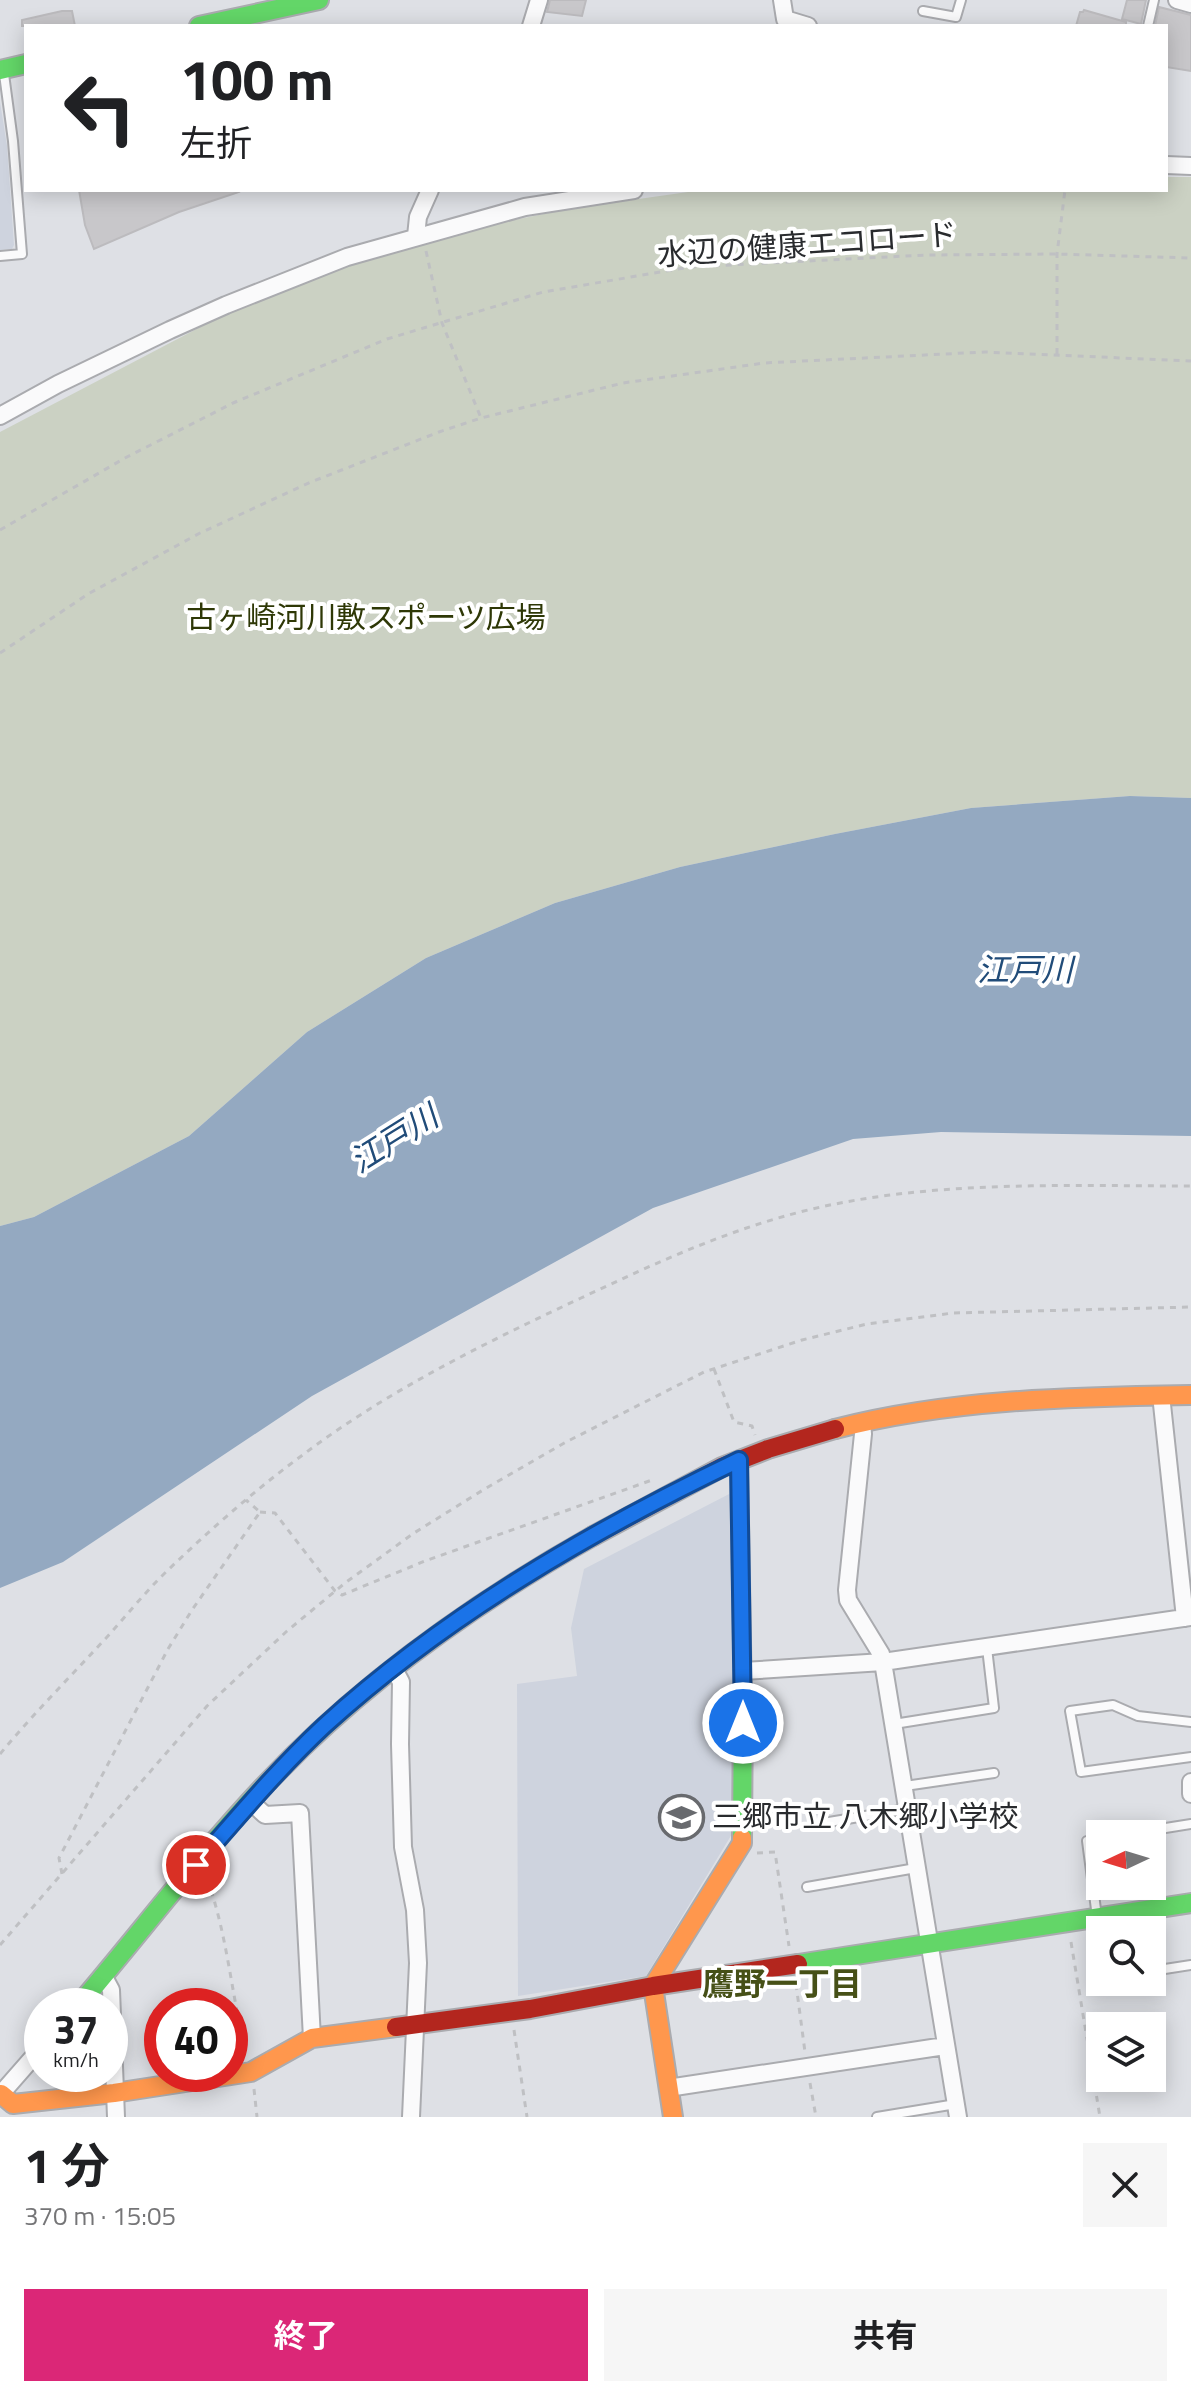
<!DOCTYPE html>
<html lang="ja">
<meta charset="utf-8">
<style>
:root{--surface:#fff;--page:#f6f6f6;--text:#202124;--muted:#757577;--accent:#db2777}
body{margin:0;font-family:"Titillium Web","Noto Sans JP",sans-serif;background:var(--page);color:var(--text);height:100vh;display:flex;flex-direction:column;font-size:30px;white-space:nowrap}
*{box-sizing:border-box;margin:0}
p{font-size:26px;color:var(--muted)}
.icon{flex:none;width:44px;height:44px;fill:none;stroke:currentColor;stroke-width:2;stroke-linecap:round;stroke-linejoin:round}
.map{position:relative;height:2117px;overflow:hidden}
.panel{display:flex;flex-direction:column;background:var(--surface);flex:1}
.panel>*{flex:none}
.guide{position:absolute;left:24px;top:24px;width:1144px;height:168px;border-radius:0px;box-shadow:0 4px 20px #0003;background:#fff;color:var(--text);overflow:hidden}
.needle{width:52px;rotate:266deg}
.fabs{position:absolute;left:1086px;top:1820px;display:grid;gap:16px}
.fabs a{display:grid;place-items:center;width:80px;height:80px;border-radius:0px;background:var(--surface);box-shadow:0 4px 20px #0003;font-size:40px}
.speed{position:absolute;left:24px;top:1988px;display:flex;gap:16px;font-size:40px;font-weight:700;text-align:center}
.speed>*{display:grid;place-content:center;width:104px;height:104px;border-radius:50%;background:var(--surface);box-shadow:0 4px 20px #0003;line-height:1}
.speed small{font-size:20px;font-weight:400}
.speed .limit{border:12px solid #d22;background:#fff;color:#111}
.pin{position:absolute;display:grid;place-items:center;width:68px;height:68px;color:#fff;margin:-34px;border:4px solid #fff;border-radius:50%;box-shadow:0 2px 8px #0007}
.me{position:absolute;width:88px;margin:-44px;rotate:0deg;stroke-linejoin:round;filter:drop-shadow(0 0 6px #0008)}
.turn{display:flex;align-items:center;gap:28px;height:168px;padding:0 24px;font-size:36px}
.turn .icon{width:104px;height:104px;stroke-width:2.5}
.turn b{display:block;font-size:56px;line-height:68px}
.round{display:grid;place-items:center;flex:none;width:84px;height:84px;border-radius:0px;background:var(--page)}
.head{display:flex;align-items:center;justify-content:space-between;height:136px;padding:0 24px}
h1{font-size:48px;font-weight:700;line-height:60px}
.primary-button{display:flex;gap:16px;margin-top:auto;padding:16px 24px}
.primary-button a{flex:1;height:92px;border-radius:0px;background:var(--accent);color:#fff;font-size:32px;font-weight:700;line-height:92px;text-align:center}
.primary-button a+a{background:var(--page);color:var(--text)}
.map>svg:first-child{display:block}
.built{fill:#ced3de}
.green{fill:#cbd1c3}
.water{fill:#94a9c1}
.building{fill:#c8c7ca;stroke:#bcbbbe;stroke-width:2}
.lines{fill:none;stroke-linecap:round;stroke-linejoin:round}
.lane-casing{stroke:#aaabaf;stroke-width:12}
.street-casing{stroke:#aaabaf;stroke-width:20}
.fast-casing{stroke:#aaabaf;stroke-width:22}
.slow-casing{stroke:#aaabaf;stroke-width:22}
.jam-casing{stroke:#aaabaf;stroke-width:22}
.path{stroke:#bfc0c3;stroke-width:3;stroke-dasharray:6 6;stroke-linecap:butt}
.lane{stroke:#fafafb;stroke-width:8}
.street{stroke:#fafafb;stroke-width:16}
.fast{stroke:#63d668;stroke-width:18}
.slow{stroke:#ff974d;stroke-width:18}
.jam{stroke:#b3261e;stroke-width:18}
.route-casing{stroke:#114b97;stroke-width:20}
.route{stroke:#1a73e8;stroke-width:14}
.labels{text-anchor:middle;stroke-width:8;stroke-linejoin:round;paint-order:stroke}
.street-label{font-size:30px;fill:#292b2e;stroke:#fff}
.park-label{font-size:30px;fill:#2e3806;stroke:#fff}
.poi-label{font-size:30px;fill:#292b2e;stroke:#fff;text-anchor:start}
.water-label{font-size:32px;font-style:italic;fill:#214c79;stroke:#fff}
.neighbourhood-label{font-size:32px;font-weight:bold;fill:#465017;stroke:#fff}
</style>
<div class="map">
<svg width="1191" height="2117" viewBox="0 0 1191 2117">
<rect width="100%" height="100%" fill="#dee0e5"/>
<!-- built -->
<path class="built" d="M0,102L7,146L14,245L12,249L0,250Z
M733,1492L732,1834L646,1976L518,1996L517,1684L577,1676L571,1628L584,1569Z"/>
<!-- green -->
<path class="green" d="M1166,177H1191V798L1130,796L971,808L835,834L680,867L555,903L426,958L307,1032L189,1136L34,1217L0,1226V432L229,312L366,260L500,223L568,209L702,190H1166Z"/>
<!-- water -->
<path class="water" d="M1130,796L1191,798V1136L941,1132L853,1139L653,1208L312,1396L63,1562L0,1588V1226L34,1217L189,1136L307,1032L426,958L555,903L680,867L835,834L971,808Z"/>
<!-- building -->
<path class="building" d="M550,0H586L582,16L547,12Z
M1127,0H1146L1141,24L1122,19Z
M1159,7L1191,15V71L1166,67V26H1155Z
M1084,10L1126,22V26H1076L1080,12H1083Z
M62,11H72L75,26H22V20Z
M79,190H238L239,192L179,212L94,249L85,225Z"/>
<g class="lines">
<defs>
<path id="lane" d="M923,11L956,17L961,0
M1148,26L1154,0
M0,256L22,254L13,141L4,74
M1191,1722L1138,1716L1113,1705L1070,1711L1081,1772L1191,1757
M894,1724L994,1708L987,1648
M905,1786L994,1773
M817,1824L907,1809
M1128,1834L1191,1824
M807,1887L916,1868
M1097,1917L1087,1841L1100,1838
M1152,1971L1191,1965
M877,2117L956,2104"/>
<path id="street" d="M782,0L785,19L808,26
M1177,0L1191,4
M531,26L539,0
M1166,165L1191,166
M416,236L418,217L430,190
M0,416L58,384L170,330L226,305L347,257L525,207L634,190
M1161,1395L1185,1618
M862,1422L863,1434L847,1590L848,1600L881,1654L883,1662L958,2117
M739,1460L743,1703
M394,1669L401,1682L400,1744L403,1847L415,1910L418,1963L411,2117
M743,1671L883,1662L1191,1617
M1191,1782V1794
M251,1802L265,1815L300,1813L312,2038
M104,1977L111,1990L116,2117
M668,2088L945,2046
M0,2095L42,2047"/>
<path id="fast" d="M199,26L319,0
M0,70L26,64
M742,1838L743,1703
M798,1964L1191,1903
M78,2006C141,1932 199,1855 266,1784C360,1684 474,1603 593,1536"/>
<path id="slow" d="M835,1429C950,1399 1072,1397 1191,1395
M1,2094L13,2104L114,2093L251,2072L312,2038L396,2027
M673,2117L653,1986L742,1843V1838"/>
<path id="jam" d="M593,1536L722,1467L768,1449L835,1429
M396,2027L530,2009L653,1986L798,1964"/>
</defs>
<!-- lane casing -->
<use href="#lane" class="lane-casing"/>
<!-- street casing -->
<use href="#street" class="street-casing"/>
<!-- fast casing -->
<use href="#fast" class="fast-casing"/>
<!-- slow casing -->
<use href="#slow" class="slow-casing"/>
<!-- jam casing -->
<use href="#jam" class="jam-casing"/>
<!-- path -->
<path class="path" d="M426,251L442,323L481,418
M1057,354V254L1065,190
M0,530L125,458L233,403L387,339L543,292L690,267L926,255L1057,254L1191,258
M0,653L88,594L200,533L311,482L439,432L481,418L623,383L764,363L985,352L1191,361
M714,1369L734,1422L752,1426L755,1435
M260,1512L275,1513L335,1591L342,1595L425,1561L652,1480
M0,1754C34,1713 71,1676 107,1637C127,1615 146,1591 168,1570C211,1529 256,1489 304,1454C389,1390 485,1343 581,1298C658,1262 729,1229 812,1209C936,1180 1065,1186 1191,1186
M757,1853L775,1852L789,1946
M62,1874L59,1858L168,1649L192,1610L260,1512L246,1500
M207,1879C227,1932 232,1998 246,2054
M1071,1942L1100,2117
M0,1945L207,1706L287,1631L345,1583L414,1533L483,1490L566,1442L704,1372L802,1340L867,1324L953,1313L1191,1307
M796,1984L805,2052
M514,2030L527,2117
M810,2083L816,2117
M254,2089L257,2117"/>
<!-- lane -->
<use href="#lane" class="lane"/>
<!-- street -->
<use href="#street" class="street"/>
<!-- fast -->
<use href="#fast" class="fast"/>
<!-- slow -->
<use href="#slow" class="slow"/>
<!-- jam -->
<use href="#jam" class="jam"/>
</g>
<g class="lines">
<defs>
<path id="route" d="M196,1865C237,1818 278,1769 324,1726C446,1615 591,1531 739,1460L743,1723"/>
</defs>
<!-- route casing -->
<use href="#route" class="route-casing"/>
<!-- route -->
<use href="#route" class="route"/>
</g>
<!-- icons -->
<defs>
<symbol id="school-ring" viewBox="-11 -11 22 22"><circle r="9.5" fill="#fff" stroke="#686a6e" stroke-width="1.5"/><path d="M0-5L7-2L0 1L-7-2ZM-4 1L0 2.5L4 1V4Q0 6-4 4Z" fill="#686a6e"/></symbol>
</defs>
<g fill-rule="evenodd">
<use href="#school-ring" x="656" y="1792" width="51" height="51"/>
</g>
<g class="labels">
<!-- street labels -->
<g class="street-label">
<text transform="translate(807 245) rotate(-4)" y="10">水辺の健康エコロード</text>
</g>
<!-- park labels -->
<g class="park-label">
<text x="366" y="628">古ヶ崎河川敷スポーツ広場</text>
</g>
<!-- poi labels -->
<g class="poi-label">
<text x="712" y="1827">三郷市立 八木郷小学校</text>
</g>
<!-- water labels -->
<g class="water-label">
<text x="1025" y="981">江戸川</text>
<text transform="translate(394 1139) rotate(-32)" y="11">江戸川</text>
</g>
<!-- neighbourhood labels -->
<g class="neighbourhood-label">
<text x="782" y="1995">鷹野一丁目</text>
</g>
</g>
</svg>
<div class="fabs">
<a><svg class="needle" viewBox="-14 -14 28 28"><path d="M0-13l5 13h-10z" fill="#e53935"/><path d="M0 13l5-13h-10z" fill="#757577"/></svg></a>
<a><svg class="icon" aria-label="search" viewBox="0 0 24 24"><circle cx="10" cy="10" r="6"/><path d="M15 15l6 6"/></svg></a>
<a><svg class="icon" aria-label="layers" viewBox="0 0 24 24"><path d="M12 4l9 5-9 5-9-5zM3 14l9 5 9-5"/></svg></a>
</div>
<div class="speed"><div>37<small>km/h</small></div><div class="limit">40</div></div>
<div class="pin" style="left:196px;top:1865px;background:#d93025"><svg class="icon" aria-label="arrive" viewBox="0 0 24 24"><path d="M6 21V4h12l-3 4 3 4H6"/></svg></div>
<svg class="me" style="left:743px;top:1723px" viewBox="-20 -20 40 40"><circle r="17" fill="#1a73e8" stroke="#fff" stroke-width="3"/><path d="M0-11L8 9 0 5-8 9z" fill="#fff"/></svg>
<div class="guide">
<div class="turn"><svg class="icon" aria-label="left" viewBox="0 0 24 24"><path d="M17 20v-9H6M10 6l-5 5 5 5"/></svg><div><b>100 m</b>左折</div></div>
</div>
</div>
<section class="panel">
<div class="head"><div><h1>1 分</h1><p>370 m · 15:05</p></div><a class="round"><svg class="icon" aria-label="close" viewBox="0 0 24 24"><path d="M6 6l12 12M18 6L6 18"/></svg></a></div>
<div class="primary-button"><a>終了</a><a>共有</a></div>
</section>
